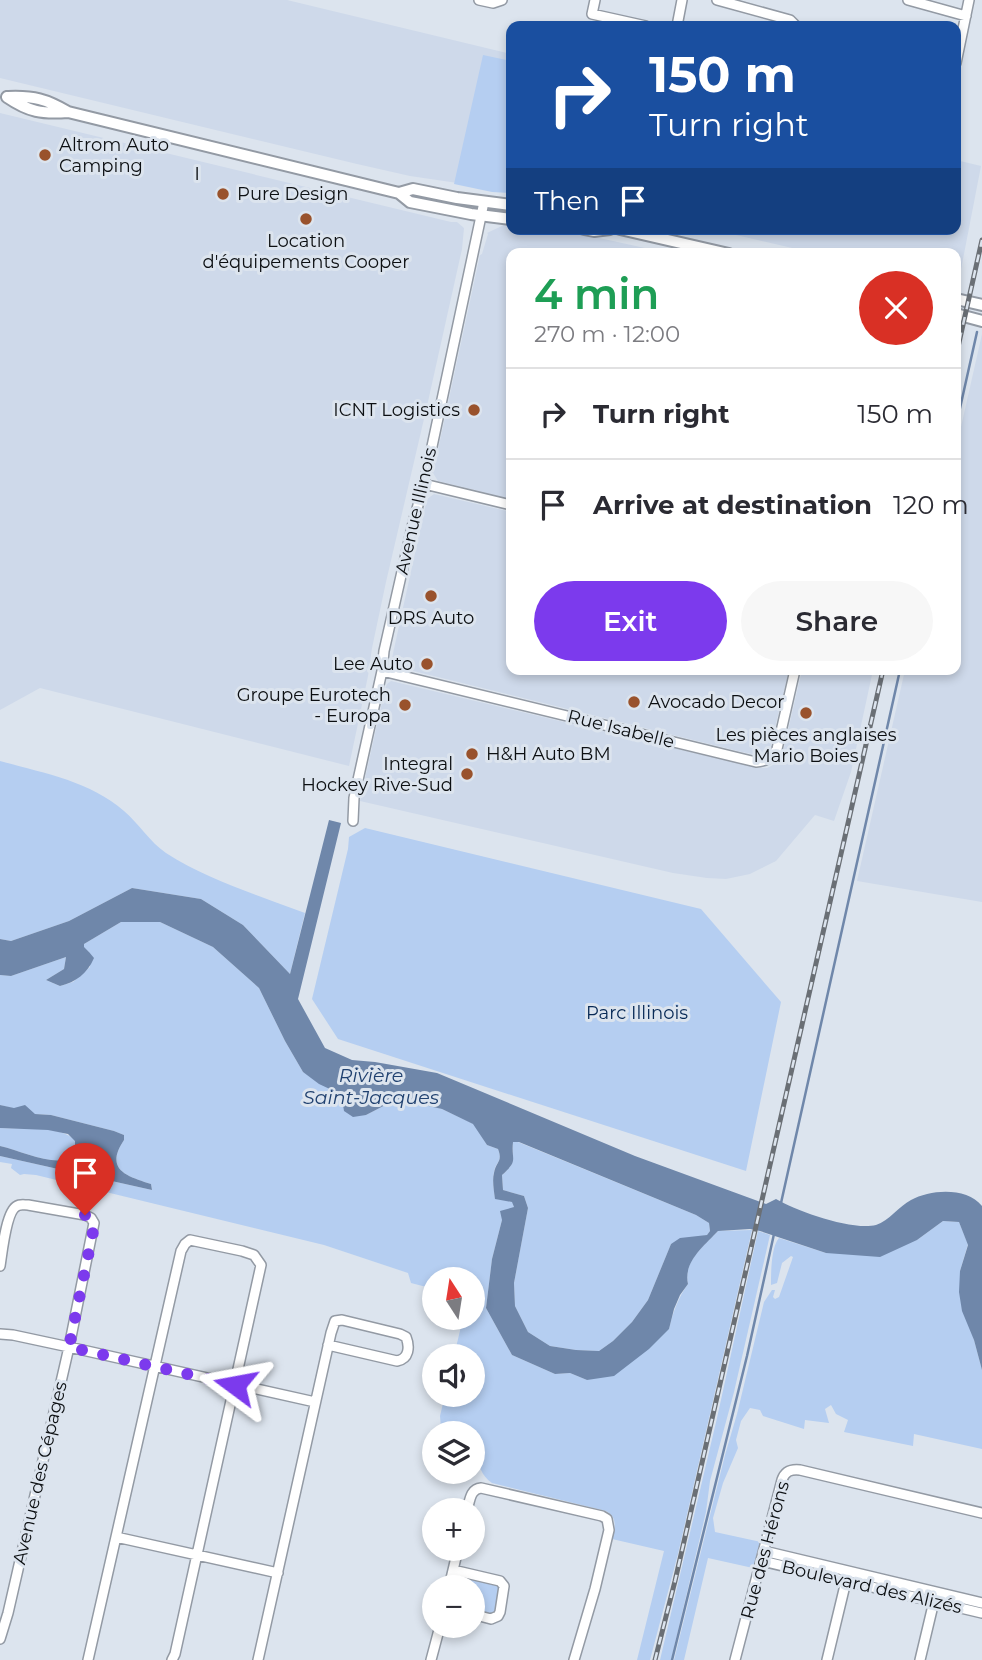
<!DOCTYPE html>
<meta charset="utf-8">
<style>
:root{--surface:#fff;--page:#f7f7f7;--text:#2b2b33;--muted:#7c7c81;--line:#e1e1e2;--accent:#7c3aed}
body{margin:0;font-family:Montserrat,sans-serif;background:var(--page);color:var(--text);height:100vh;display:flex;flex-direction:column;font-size:26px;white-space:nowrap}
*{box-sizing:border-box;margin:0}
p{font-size:23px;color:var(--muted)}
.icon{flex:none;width:38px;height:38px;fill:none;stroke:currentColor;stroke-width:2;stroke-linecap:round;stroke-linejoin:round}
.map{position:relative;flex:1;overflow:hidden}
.drawer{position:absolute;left:506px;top:248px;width:455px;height:427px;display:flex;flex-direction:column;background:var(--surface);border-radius:14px;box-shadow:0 4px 10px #0003}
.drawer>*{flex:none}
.guide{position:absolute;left:506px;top:21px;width:455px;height:214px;border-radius:14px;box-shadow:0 4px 10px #0003;background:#1a4fa0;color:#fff;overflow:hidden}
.needle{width:46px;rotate:348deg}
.fabs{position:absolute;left:422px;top:1267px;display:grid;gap:14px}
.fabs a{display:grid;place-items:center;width:63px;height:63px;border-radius:50%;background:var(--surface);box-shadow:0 4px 10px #0003;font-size:35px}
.pin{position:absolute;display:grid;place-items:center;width:60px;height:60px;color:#fff;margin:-72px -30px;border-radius:50% 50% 50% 0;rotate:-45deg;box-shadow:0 0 7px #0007}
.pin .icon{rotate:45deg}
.me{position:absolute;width:77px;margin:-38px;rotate:283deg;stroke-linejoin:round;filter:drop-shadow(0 0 5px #0008)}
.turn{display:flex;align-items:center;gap:24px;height:147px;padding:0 28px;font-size:32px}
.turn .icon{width:91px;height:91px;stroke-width:2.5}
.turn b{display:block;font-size:49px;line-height:60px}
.then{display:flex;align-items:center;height:66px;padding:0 28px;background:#0003;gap:14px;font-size:26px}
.round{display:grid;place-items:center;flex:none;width:74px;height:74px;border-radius:37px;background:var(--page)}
.headline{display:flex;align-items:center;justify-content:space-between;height:119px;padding:0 28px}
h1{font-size:42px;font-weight:600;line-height:52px;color:#1e9e55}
.primary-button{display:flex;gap:14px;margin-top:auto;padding:14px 28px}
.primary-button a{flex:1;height:80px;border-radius:42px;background:var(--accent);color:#fff;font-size:28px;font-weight:600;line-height:80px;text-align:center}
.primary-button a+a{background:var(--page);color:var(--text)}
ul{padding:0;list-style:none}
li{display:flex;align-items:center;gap:21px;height:91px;padding:0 28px;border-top:2px solid var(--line)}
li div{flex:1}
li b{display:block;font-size:26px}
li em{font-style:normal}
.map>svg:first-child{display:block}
.built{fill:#ced9ea}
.green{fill:#b5cef1}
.water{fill:#6f87aa;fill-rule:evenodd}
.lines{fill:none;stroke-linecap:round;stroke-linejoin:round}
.stream{stroke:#6f87aa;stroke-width:2.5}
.minor-casing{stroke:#939aa4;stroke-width:12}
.major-casing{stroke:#939aa4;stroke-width:14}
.minor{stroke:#fff;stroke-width:9}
.major{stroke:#fff;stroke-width:10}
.rail-casing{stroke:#6a6f75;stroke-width:5}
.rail{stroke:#dce4ee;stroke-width:2.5;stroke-dasharray:8;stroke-linecap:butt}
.route{stroke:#7c3aed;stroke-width:12;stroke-dasharray:0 21.6}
.poi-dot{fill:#99522c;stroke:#dce4ee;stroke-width:2.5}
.labels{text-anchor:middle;stroke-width:6;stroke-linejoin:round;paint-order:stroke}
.poi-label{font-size:18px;fill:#0c0f12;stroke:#dce4ee;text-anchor:start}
.street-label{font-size:18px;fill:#0c0f12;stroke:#dce4ee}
.park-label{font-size:18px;fill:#072956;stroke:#dce4ee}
.neighbourhood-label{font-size:19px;letter-spacing:2px;fill:#0c0f12;stroke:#dce4ee}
.water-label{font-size:19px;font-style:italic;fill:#204170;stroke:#dce4ee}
</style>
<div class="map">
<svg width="982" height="1660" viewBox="0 0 982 1660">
<rect width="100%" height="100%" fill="#dce4ee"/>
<!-- built -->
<path class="built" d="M0,0H287L511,54V191L410,176L357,164L0,78Z
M0,113L451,222H457L464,228L462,249L427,406L386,582L372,648L368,676L349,766L40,688L0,710Z
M956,160L981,166L958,285H956V254H818L710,229H956Z
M506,224H511V229L563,230L672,254H511V499L438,481L433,473L480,255L482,254L488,234L487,233Z
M982,334V902L857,881L905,670H956V449Z
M434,494L511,512V670H789L769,752L763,756L742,752L397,667L394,664L392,658L426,503L427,499Z
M802,670H873L851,772L834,821L815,815L776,861L750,874L726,879L707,878L673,873L360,801L385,689L387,684L391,681L758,768H767L773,765L779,760L783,752Z"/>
<!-- green -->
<path class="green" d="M483,55L511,61V193L492,192L454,184Z
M0,761C43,773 90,781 124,811C139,824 150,842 166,853C208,880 258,895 305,913L290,974L243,925L201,899L132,888L69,921L11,941L0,939Z
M365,828L701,909L781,1002L746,1171L338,1039L312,999L348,849L349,837Z
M121,922H160L213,947L259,988L285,1041L303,1072L334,1091L347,1093L350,1098L366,1115L397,1099L412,1101L442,1109L474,1124L487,1145L498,1149C503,1162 496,1161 494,1172C492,1180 494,1191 495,1198L513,1202L514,1207L502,1220L492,1259L486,1308L512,1355L555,1374L570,1373L587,1380L669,1329C673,1312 678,1298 688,1284C683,1261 704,1246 718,1231L752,1230L678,1554L650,1660H637L664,1551L612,1539C615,1527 618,1518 606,1511L492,1483C478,1473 475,1456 479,1439L473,1437L472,1433C462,1433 451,1435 441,1428L440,1416L445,1395H472V1356H454L463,1318H472V1279H434V1289L411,1283L408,1273L324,1245L36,1175L24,1174L20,1175L11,1168L12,1164L0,1162V1156L152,1190L151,1184C127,1176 104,1170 124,1140V1135L114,1131L51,1115L35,1114L0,1105V975L11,976L66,957L64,969L46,980L60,986L73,982L90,967L89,952L83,947L84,944Z
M0,1128C22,1129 59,1125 75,1140V1149L70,1159C48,1165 22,1151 0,1146Z
M513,1142H518L696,1215L709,1223L710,1231L707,1235L671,1244L648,1300L632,1322L613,1341L599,1351L576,1350L550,1346L528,1332L515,1306L514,1283L528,1208L524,1196L503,1190L502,1175C517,1162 512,1160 513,1142Z
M943,1221L959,1222L968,1244L960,1271L974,1340L982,1370V1449L914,1434L913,1446L844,1432L848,1420L836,1414L831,1405L825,1409L829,1423L805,1420L804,1429L763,1416L760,1410L750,1408L741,1421L736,1440L738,1448L723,1483L713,1518L715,1532L761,1542L753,1568L708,1558L684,1660H674L725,1455L737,1414L764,1302L772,1290H775L773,1297L775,1299L779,1297L793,1257L791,1256L782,1263L777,1283L771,1285C771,1273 771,1247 779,1238L826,1253L917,1240Z
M758,1231L770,1235L734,1392L710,1481L706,1512L671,1660H660L717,1418Z
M466,1578L496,1584L499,1586L500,1593L494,1613L488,1614L473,1610L472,1587H458L461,1581Z"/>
<!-- water -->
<path class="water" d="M329,820L341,823L298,999L325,1048L352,1060L375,1062L437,1073L635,1156L766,1204L776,1199C797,1211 852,1231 876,1225C889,1221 899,1206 911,1200C931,1189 967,1187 982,1206V1370L974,1340L962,1311L959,1292L960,1271L968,1245L959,1222L943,1221L917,1240L880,1257L826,1253L760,1231L750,1229L718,1231C704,1246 683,1262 688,1284L680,1295L674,1309L669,1329L649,1349L614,1376L587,1380L570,1373L555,1374L512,1355L486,1308L492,1259L502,1220L500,1211L514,1207L512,1202L495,1199C494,1191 492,1180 494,1173C496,1161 503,1162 498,1149L487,1145L473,1124L442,1109L397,1099L366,1115L353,1117L344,1111L343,1105L350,1098L347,1093L334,1091L319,1084L303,1072L285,1041L259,988L213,947L160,922H121L84,944V947L89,952L94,958C87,974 76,982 60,986L46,980L64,969L66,957L11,976L0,975V939L11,941L69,921L132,888L201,899L243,925L290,974ZM513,1142H519L696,1215L709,1223L710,1231L707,1235L680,1238L671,1244L648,1300L632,1322L613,1341L599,1351L576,1350L550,1346L528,1332L515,1306L514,1283L528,1208L524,1196L503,1190L502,1175C519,1160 511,1161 513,1142Z
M0,1105L14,1108L25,1105L35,1114L51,1115L114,1131L124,1135V1140C104,1170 127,1176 151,1184L152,1190L0,1156V1146C22,1151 48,1165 70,1159L75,1149V1141L68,1134L48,1130L0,1128Z"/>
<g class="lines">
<!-- stream -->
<path class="stream" d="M956,426L977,332
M781,1203L900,670
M672,1660L747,1356L774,1234"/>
<defs>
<path id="minor" d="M479,0L493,3L502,0
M595,0L592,14L646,26
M717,0L790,20L796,26
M908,0L966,16
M677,26L682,0
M956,63L969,0
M424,484L511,505
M382,671L756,762C767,761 772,758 777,749L795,670
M353,821L354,798L382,671L384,651L413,523L424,484L484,202
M0,1266C2,1254 6,1211 17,1206C20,1204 24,1205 28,1205L85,1215L91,1218L94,1223L69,1347L8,1613L0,1639
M0,1334L13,1335L69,1347L315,1402
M467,1510C470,1501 470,1489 481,1488L602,1516L607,1519L609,1530L595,1589L574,1660
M116,1537L278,1573
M764,1551L982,1603
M762,1561L982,1613
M453,1570L500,1581L504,1586L500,1612L498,1616L491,1619L472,1614
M449,1587L458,1549
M88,1660L181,1251L185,1244L190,1240L242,1251L254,1255L261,1265L175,1654L172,1660
M258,1660L331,1333L335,1321L342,1320L400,1334L406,1337C410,1347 409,1359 397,1361L328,1345
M431,1660L440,1626
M735,1660L782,1480C785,1471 791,1469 800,1470L982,1513
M827,1660L847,1577
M920,1660L935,1597"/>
<path id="major" d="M7,97C29,112 42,114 68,112L399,193L410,202L471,214L511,219
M8,97C34,96 46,99 68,112
M399,193L413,189L457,198L511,205
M584,229L594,231L610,229
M620,229L729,254
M956,299L982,305
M956,314L982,321"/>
</defs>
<!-- minor casing -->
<use href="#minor" class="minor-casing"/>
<!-- major casing -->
<use href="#major" class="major-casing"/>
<!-- minor -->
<use href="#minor" class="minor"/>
<!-- major -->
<use href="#major" class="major"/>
<defs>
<path id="rail" d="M956,356L982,240
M655,1660L675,1581L883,670"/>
</defs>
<!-- rail casing -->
<use href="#rail" class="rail-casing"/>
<!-- rail -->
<use href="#rail" class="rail"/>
</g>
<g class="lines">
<!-- route -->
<path class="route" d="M85,1215C93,1220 94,1223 93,1232L69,1347L235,1385"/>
</g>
<!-- markers -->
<g class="poi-dot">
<circle cx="45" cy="155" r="7"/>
<circle cx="223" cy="194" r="7"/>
<circle cx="306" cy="219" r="7"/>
<circle cx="474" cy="410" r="7"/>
<circle cx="431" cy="596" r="7"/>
<circle cx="427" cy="664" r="7"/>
<circle cx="634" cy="702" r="7"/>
<circle cx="405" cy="705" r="7"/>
<circle cx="806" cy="713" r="7"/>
<circle cx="472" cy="754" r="7"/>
<circle cx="467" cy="774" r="7"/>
</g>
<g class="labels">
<!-- poi labels -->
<g class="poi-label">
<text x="59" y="151">Altrom Auto<tspan x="59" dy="21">Camping</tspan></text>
<text x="237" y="200">Pure Design</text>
<text x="306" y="247" text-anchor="middle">Location<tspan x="306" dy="21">d'équipements Cooper</tspan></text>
<text x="460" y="416" text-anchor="end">ICNT Logistics</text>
<text x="431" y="624" text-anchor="middle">DRS Auto</text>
<text x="413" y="670" text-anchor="end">Lee Auto</text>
<text x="391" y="701" text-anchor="end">Groupe Eurotech<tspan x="391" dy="21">- Europa</tspan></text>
<text x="648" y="708">Avocado Decor</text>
<text x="806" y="741" text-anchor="middle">Les pièces anglaises<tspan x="806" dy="21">Mario Boies</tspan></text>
<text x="486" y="760">H&amp;H Auto BM</text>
<text x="453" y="770" text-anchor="end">Integral<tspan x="453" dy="21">Hockey Rive-Sud</tspan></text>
</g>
<!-- street labels -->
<g class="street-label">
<text transform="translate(416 511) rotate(-77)" y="6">Avenue Illinois</text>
<text transform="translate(621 729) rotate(14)" y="6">Rue Isabelle</text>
<text transform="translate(40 1473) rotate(-77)" y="6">Avenue des Cépages</text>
<text transform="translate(765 1550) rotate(-75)" y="6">Rue des Hérons</text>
<text transform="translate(872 1587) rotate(13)" y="6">Boulevard des Alizés</text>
</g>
<!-- park labels -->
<g class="park-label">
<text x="637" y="1019">Parc Illinois</text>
</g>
<!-- neighbourhood labels -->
<g class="neighbourhood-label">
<text x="198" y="180">I</text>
</g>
<!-- water labels -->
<g class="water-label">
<text x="371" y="1082">Rivière<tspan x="371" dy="22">Saint-Jacques</tspan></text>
</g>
</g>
</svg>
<div class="fabs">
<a><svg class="needle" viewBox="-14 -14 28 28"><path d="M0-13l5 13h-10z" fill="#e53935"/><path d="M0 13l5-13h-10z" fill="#7c7c81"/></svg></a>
<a><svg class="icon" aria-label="sound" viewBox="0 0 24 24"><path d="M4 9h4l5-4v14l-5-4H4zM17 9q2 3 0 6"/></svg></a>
<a><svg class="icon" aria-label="layers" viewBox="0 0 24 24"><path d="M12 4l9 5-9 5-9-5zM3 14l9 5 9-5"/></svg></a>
<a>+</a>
<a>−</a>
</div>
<div class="pin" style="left:85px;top:1215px;background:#d93025"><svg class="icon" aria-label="arrive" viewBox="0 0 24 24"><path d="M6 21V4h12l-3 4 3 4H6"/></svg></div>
<svg class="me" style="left:235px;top:1385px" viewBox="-20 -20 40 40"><path d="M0-17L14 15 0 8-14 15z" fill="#7c3aed" stroke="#fff" stroke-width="4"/></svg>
<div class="guide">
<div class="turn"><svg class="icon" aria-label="right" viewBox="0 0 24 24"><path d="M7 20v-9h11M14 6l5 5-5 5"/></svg><div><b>150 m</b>Turn right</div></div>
<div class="then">Then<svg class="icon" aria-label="arrive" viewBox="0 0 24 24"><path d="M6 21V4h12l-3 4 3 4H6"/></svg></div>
</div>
<section class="drawer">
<div class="headline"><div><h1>4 min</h1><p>270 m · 12:00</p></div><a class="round" style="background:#d93025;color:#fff"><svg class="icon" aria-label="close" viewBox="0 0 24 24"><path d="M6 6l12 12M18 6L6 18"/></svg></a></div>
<ul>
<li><svg class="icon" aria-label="right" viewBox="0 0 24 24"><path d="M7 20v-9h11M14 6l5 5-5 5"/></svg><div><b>Turn right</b></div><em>150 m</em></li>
<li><svg class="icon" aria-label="arrive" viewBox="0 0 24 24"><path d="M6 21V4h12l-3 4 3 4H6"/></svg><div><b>Arrive at destination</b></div><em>120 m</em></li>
</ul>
<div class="primary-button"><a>Exit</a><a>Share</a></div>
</section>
</div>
